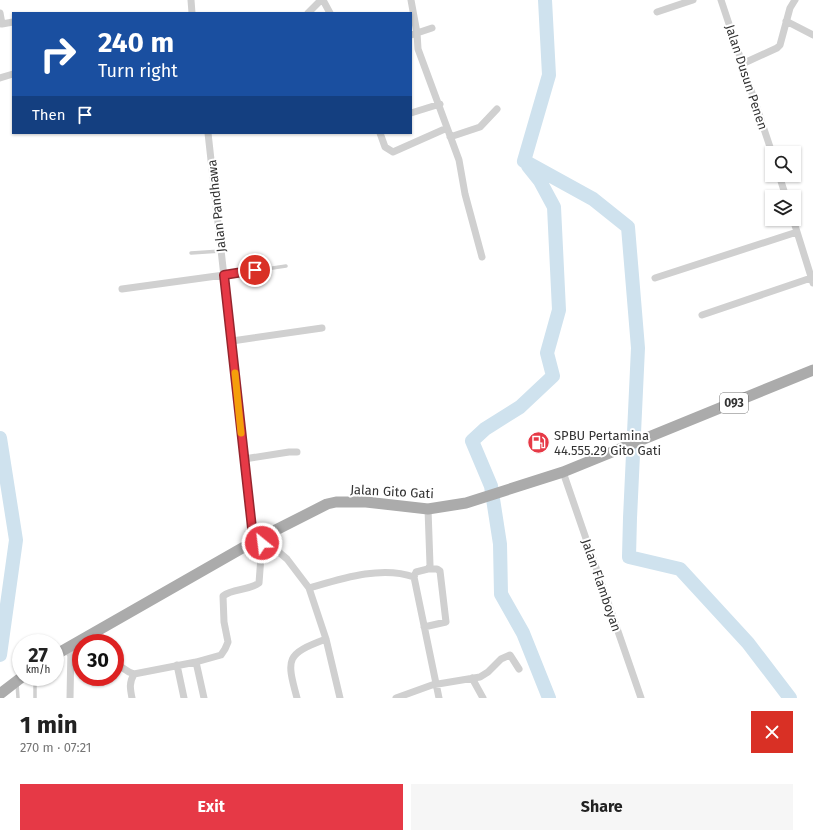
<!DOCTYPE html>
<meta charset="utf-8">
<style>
:root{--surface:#fff;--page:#f6f6f6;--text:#222;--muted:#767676;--accent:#e63946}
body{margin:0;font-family:"Fira Sans",sans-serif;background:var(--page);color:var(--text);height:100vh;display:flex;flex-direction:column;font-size:15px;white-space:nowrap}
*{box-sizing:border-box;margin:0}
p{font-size:13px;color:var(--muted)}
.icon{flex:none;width:22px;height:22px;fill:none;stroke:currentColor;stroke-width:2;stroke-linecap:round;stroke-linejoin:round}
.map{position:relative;height:698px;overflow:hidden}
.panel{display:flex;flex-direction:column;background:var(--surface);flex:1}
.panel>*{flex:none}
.top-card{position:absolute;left:12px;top:12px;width:400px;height:122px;border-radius:0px;box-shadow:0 1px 3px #0004;background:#1a4fa0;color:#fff;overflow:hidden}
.tools{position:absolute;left:765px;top:146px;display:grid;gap:8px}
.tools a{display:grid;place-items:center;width:36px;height:36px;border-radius:0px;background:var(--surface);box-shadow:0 1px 3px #0004;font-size:20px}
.speed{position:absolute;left:12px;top:634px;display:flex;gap:8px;font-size:20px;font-weight:700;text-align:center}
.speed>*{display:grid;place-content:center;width:52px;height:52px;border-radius:50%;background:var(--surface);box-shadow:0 1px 3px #0004;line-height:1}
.speed small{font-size:10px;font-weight:400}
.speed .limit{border:6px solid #d22;background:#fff;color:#111}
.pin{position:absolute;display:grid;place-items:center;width:34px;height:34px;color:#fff;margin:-17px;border:2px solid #fff;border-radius:50%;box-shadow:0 1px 4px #0007}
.me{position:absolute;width:44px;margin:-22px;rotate:331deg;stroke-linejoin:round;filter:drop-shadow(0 0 3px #0008)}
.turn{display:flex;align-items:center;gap:14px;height:84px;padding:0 20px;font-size:18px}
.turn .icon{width:52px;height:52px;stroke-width:2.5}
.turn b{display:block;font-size:28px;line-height:34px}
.then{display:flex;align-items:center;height:38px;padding:0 20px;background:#0003;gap:8px;font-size:15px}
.round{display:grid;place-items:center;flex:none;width:42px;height:42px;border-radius:0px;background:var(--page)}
.headline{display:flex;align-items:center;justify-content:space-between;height:68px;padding:0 20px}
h1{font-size:24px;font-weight:700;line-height:30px}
.primary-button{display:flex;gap:8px;margin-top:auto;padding:8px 20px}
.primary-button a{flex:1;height:46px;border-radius:0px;background:var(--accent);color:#fff;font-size:16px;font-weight:700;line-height:46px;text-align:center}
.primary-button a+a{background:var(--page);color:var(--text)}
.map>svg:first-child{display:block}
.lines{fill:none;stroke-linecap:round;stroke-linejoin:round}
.river{stroke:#cfe2ee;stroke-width:14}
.lane{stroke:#d0d0d0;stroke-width:3.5}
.street{stroke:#d0d0d0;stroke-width:7}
.primary{stroke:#ababab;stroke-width:11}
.route-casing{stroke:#96252e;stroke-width:10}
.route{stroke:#e63946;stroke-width:7}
.slow{stroke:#f59e0b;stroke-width:7}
.labels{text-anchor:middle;stroke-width:4;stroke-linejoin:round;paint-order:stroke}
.shield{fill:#fff;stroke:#707070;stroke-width:1}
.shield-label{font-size:12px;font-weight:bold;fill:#333}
.street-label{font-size:13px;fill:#333;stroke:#fff}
.poi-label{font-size:13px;fill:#333;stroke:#fff;text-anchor:start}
</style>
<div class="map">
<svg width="813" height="698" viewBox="0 0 813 698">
<rect width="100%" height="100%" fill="#fff"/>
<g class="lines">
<!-- river -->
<path class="river" d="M545,0L549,75L524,161L593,199L628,227L638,348L630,518L629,557L680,569L748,643L790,698
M528,166L540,181L554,207L559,310L547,353L553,376L520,407L485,429L472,441L491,486L500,544L501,594L523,633L549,698
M0,438L16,540L0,655"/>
<!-- lane -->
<path class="lane" d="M191,253L221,251
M224,275L286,266
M35,677V698
M17,683L18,698"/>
<!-- street -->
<path class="street" d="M191,0L192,13
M323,0L330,13
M411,0L417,33L418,49L459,160L465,194L482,257
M721,0L772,153
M657,12L693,0
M0,13L2,24L13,22
M308,13L321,0
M786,21L813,35
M411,35L432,28
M742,64L777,48L780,45L790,8L795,0
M0,78L13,74
M411,113L440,104
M208,133L252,528L262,543L274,548L287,559L309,588L326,639L340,698
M380,133L385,147L393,152L447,128
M450,137L480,127L497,109
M779,175L786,197
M793,219L813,283
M655,278L797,232
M122,289L224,275
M702,315L811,278
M232,341L322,328
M244,459L289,452H297
M563,472L641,698
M428,509L430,565L428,569L416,572L414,577L439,698
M309,588C340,579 381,565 414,577
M424,627L446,622L440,571L437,569H428
M70,654L81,655
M196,662L204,698
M115,663L129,672L134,674
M177,665L184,698
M472,678L483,698
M70,698L71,647
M132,698C130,688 129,683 134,674L196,662L221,655L225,649L228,642L224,622L223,596C233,588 248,591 259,583L262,543
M297,698C286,658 286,654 326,639
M396,698L432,685L480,677L488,672L501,659L510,655L519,669"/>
<!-- primary -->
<path class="primary" d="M55,655L258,539L327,504L336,502H366L428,509L466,503L563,472L813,370
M0,694L22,677"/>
</g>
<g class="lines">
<defs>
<path id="route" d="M255,270L224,275L252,528L262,543"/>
</defs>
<!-- route casing -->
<use href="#route" class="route-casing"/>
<!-- route -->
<use href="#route" class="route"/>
<!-- slow -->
<path class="slow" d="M235,373L241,433"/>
</g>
<!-- icons -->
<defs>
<symbol id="fuel-disc" viewBox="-11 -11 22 22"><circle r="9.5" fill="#e63946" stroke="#fff"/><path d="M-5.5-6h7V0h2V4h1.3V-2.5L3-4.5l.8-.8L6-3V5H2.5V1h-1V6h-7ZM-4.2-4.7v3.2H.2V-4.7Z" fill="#fff"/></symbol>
</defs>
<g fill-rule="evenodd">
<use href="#fuel-disc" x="526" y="430" width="25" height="25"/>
</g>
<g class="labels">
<!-- shield labels -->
<rect class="shield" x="720" y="393" width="28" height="20" rx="3"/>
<g class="shield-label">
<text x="734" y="407">093</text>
</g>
<!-- street labels -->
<g class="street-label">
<text transform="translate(747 77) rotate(72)" y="5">Jalan Dusun Penen</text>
<text transform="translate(216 206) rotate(-96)" y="5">Jalan Pandhawa</text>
<text transform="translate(392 491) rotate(3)" y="5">Jalan Gito Gati</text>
<text transform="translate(602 585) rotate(71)" y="5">Jalan Flamboyan</text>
</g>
<!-- poi labels -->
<g class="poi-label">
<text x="554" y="440">SPBU Pertamina<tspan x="554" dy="15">44.555.29 Gito Gati</tspan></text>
</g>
</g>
</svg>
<div class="tools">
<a><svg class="icon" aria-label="search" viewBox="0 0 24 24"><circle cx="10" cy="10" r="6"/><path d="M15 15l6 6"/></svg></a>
<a><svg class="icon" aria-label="layers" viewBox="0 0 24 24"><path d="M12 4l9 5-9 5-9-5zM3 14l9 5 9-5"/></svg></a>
</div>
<div class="speed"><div>27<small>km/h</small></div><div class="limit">30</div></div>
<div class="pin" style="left:255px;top:270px;background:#d93025"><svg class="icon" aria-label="arrive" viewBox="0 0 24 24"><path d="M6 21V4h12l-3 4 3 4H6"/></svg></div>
<svg class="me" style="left:262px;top:543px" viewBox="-20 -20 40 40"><circle r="17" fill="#e63946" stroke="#fff" stroke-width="3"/><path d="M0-11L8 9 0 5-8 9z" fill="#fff"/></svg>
<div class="top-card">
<div class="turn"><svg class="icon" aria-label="right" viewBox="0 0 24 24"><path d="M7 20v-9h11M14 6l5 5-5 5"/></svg><div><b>240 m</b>Turn right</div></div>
<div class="then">Then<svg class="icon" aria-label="arrive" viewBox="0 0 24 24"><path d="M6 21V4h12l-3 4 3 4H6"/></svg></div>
</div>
</div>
<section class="panel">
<div class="headline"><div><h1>1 min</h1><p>270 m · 07:21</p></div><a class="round" style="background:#d93025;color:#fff"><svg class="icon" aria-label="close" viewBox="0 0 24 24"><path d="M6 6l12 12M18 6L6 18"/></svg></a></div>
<div class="primary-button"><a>Exit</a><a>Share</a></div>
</section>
